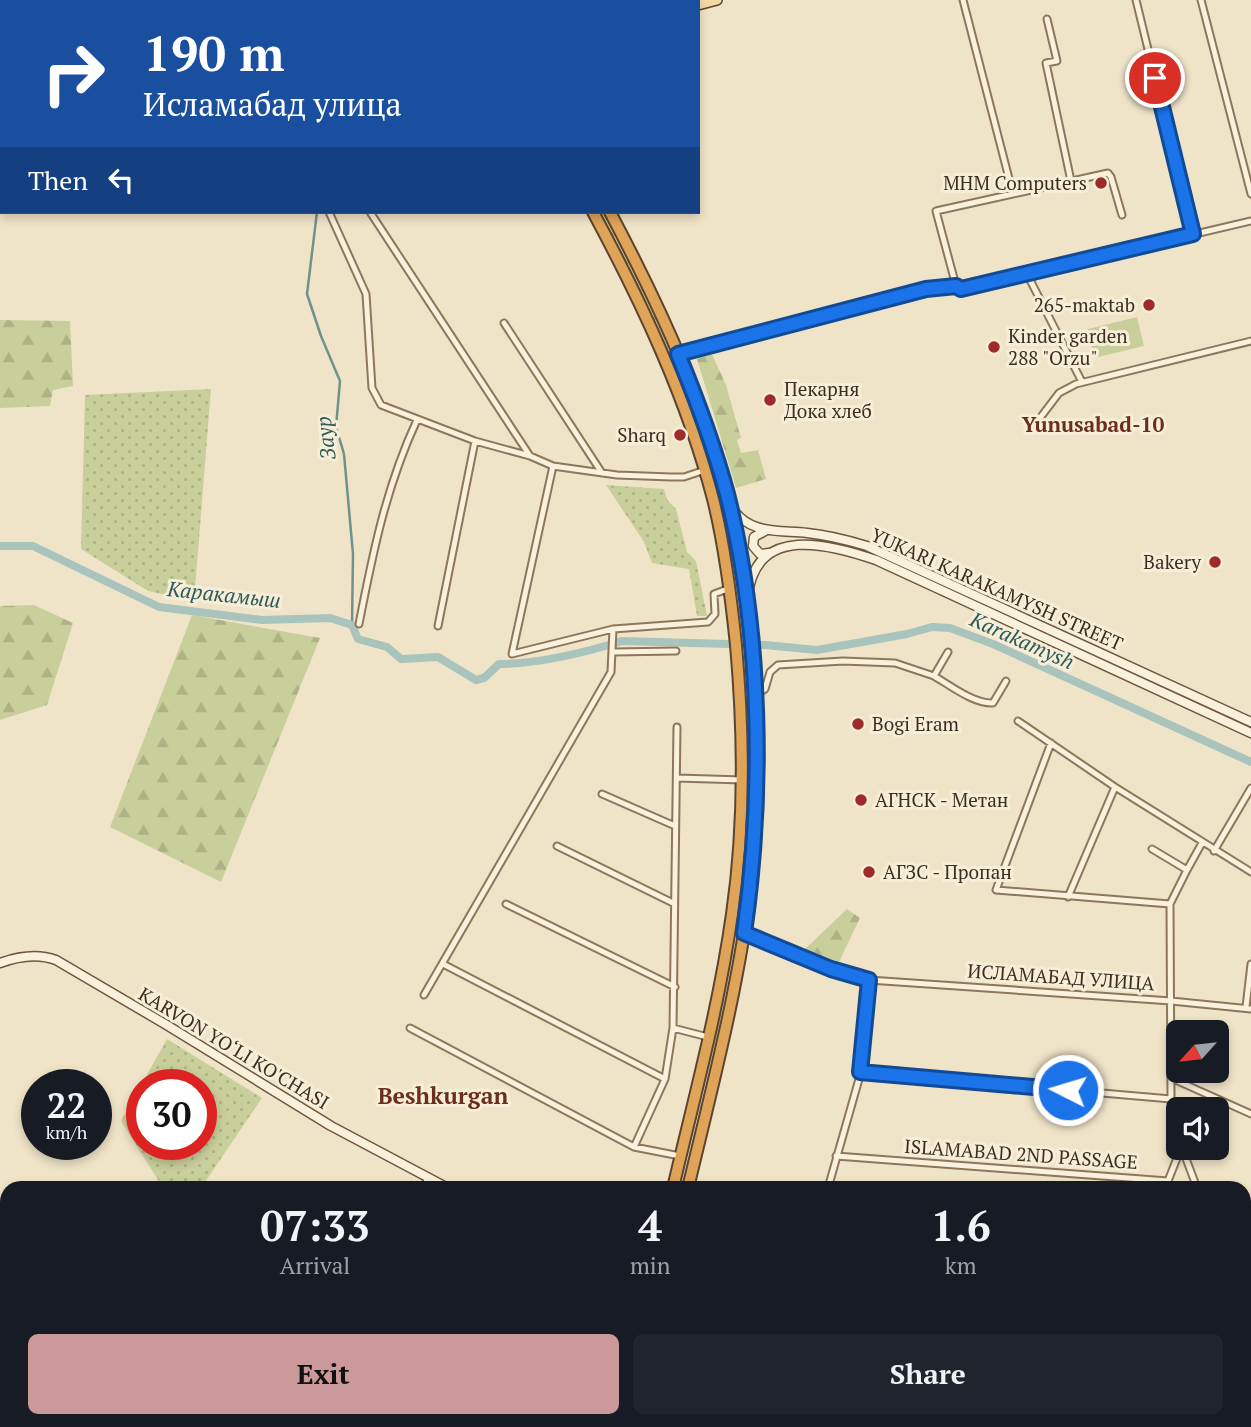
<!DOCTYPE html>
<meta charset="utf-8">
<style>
:root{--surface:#171b24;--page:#20242c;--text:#f1f3f6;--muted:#9ea1a6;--accent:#cc999b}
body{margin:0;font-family:"PT Serif",serif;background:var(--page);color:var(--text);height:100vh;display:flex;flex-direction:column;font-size:26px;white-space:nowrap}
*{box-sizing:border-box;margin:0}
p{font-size:23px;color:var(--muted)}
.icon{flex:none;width:38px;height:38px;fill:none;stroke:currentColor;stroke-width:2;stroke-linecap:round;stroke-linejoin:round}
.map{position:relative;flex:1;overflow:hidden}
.sheet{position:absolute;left:0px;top:1181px;width:1251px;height:247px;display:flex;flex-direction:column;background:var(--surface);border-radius:21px 21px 0 0;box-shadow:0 4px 10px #0003}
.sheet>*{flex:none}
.guide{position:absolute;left:0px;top:0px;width:700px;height:214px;box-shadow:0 4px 10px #0003;background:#1a4fa0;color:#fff;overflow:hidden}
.needle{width:46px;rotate:243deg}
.controls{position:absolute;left:1166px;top:1020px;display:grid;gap:14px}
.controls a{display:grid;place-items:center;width:63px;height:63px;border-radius:10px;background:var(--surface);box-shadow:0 4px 10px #0003;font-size:35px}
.speed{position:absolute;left:21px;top:1069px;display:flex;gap:14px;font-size:35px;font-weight:700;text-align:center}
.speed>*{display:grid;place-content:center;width:91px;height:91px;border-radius:50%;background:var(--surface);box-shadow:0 4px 10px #0003;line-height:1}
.speed small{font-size:18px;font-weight:400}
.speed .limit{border:10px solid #d22;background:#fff;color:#111}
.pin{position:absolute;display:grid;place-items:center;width:60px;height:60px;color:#fff;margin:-30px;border:4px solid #fff;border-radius:50%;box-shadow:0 2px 7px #0007}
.me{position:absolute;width:77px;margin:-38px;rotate:275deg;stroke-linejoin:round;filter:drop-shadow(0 0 5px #0008)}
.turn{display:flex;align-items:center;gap:24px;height:147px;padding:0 28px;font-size:32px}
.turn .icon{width:91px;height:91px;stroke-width:2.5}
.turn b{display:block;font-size:49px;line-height:60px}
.then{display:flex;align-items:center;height:66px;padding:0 28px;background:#0003;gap:14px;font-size:26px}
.eta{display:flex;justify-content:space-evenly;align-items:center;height:119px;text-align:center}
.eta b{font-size:42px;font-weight:600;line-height:49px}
.action{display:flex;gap:14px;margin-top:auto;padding:14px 28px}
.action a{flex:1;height:80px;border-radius:10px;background:var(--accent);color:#111;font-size:28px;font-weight:600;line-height:80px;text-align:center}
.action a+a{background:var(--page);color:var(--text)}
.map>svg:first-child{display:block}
.grass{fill:url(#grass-dots);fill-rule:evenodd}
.forest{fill:url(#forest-firs)}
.pitch{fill:#c9cf9b}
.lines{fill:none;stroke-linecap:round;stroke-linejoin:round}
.stream{stroke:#6f938a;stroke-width:2.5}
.canal{stroke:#a9c4bc;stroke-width:8}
.street-casing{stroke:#8d765c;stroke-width:9}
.secondary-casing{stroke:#6f573f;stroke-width:11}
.primary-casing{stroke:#5b4430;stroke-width:12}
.highway-casing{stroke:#5b4430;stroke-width:14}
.street{stroke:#faf1dc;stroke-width:5}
.secondary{stroke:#faf1dc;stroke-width:8}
.primary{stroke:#f3d9a0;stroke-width:9}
.highway{stroke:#e0a458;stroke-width:10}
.route-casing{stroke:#114b97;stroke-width:18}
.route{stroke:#1a73e8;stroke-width:12}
.poi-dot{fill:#9e2a2b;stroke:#f7eed8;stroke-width:2.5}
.labels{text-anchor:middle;stroke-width:6;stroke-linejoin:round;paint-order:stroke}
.poi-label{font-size:19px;fill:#3d2e20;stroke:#f7eed8;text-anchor:start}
.street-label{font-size:19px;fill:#3d2e20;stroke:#f7eed8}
.neighbourhood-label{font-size:21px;font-weight:bold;fill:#6b2e1e;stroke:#f7eed8}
.water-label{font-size:21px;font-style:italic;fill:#2f5d5a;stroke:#f7eed8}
.quarter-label{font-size:23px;font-weight:bold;fill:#6b2e1e;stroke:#f7eed8}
</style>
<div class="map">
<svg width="1251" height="1427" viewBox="0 0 1251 1427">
<defs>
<pattern id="grass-dots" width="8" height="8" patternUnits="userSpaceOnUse" patternTransform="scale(1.75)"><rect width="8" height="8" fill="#c9cf9b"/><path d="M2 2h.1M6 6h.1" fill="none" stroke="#aeb285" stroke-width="1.8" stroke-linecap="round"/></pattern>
<pattern id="forest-firs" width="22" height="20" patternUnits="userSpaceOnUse" patternTransform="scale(1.75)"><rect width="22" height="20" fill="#c9cf9b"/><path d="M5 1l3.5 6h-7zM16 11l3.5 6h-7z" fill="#aeb285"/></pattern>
</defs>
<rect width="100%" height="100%" fill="#f0e4c8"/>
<!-- grass -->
<path class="grass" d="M598,212H604C638,275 669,340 694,408L689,410C664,341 633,276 598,212Z
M211,389L194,601L148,591L81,549L85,395Z
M699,425C708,450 717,475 723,501C769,679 756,871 714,1048L710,1047L743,856L747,736L744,658L732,561L720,503L696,427Z
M606,485L664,489L668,501L676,509L687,552L696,561L707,616H697L689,569L652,563L644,542Z
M167,1039L262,1098L201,1188H163L121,1121ZM201,1085V1144H142V1085Z"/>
<!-- forest -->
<path class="forest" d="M0,320L70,321L73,386L53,390L50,406L0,408Z
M712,354L726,385L741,438L737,440L741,453L758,450L766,479L736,488L697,359Z
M34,605L73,623L47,705L0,720V606Z
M192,615L320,638L221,882L110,827Z
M847,909L860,918L839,962L805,949Z"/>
<!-- pitch -->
<path class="pitch" d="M1137,317L1144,346L1094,358L1088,329Z"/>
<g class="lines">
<!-- stream -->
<path class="stream" d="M238,0L239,2
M440,0V2
M317,212L307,294L321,336L340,381L336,427L344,454L353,554L352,625
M388,1421L410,1427
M353,1427L365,1421
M372,1427V1421
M422,1427L433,1421
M464,1427L465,1421"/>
<!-- canal -->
<path class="canal" d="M0,546H33L159,607L262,620L330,618L352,625L358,639L387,647L401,659L438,657L476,680L484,678L499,664C540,664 583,653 622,641L765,645L817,650L907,634L932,627L950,628L993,644L1251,762"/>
<defs>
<path id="street" d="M607,0V2
M963,0L1013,194
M1136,0L1193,234
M1201,0L1251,194
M1047,19L1057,61L1046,63L1071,181
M329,212L366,294L372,388L381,405L475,441L530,456L553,466L617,475L671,477H684L705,470
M370,212L530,456
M1027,274L1082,382
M956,286L961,289L1251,221
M504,323L602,473
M678,354L873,301L926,289L956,286L936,211L1108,173L1111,177L1122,215
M1040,418L1059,393L1076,384L1251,341
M553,466L512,654L613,629L708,622L715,614L714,594L730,588
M359,624C373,552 386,487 417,420
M438,626L475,441
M613,652L676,651
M948,652L934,676C951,686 974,704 993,703L1006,681
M755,696L765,689L770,672L778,665L843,661L895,663L934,676
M1018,721L1115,787L1251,872
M1051,743L996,890L1170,904
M677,778L743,780
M602,794L675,826
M557,846L673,903
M1152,849L1187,870L1202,843
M1214,851L1251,788
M1068,897L1115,787
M506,904L675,987
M744,933L830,969L869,980L1171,1001L1251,1009
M443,964L665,1079
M424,995L611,672L613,629
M1246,1007L1251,964
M410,1028L634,1147L680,1156
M673,1028L704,1036
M861,1072L1171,1099
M1171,1078L1251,1114
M1178,1140L1171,1099L1170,904L1187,870
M634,1147L665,1079L673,1028L677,727
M1182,1148L1197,1188
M836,1156L1168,1181L1181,1148
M423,1188L428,1178
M828,1188L861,1072L869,980
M1244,1297L1251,1302
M1244,1325H1251
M1244,1407L1251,1408
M133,1421L169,1427
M47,1424L50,1427
M113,1427L122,1421
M230,1427L239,1421
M992,1427V1421"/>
<path id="secondary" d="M732,508C750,535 779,530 807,533C828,535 847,540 867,546L1251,722
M765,531L754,537L753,546L760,554L769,553
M748,595C756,524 830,544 876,560L1251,733
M0,963C19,956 37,953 56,960L165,1024L331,1126L448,1188"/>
<path id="primary" d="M668,2L675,0
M698,5L717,0"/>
<path id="highway" d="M473,0L474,2
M493,0L494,2
M551,0H552
M562,0L564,2
M0,62H2
M593,212C642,303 687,399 713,499C725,547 731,596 736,645C744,735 745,825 732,914C719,1007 694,1098 673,1188
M610,212C663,312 712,418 735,530C746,584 751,638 754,693C758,756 759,820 751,883C739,986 712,1087 688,1188
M616,1427L618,1421
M631,1427L633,1421"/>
</defs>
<!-- street casing -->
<use href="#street" class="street-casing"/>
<!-- secondary casing -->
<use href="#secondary" class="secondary-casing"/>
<!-- primary casing -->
<use href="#primary" class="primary-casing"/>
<!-- highway casing -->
<use href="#highway" class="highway-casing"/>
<!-- street -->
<use href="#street" class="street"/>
<!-- secondary -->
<use href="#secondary" class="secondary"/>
<!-- primary -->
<use href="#primary" class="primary"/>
<!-- highway -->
<use href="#highway" class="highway"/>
</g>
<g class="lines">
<defs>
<path id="route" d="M1068,1090L860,1072L869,980L831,969L744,933C764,793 762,632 727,494C714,446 697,400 678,354L926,289L956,286L961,289L1193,234L1155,78"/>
</defs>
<!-- route casing -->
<use href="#route" class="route-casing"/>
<!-- route -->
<use href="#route" class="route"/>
</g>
<!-- markers -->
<g class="poi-dot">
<circle cx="1101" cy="183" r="7"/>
<circle cx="1149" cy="305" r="7"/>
<circle cx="994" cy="347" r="7"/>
<circle cx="770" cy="400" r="7"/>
<circle cx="680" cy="435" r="7"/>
<circle cx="1215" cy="562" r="7"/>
<circle cx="858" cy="724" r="7"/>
<circle cx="861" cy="800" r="7"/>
<circle cx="869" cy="872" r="7"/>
</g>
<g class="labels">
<!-- poi labels -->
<g class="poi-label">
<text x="1087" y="190" text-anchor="end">MHM Computers</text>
<text x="1135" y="312" text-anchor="end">265-maktab</text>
<text x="1008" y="343">Kinder garden<tspan x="1008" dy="22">288 "Orzu"</tspan></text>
<text x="784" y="396">Пекарня<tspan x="784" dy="22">Дока хлеб</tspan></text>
<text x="666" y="442" text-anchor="end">Sharq</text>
<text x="1201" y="569" text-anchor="end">Bakery</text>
<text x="872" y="731">Bogi Eram</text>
<text x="875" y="807">АГНСК - Метан</text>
<text x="883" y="879">АГЗС - Пропан</text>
</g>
<!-- street labels -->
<g class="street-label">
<text transform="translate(997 589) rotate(24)" y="7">YUKARI KARAKAMYSH STREET</text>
<text transform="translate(1061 977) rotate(4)" y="7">ИСЛАМАБАД УЛИЦА</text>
<text transform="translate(234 1048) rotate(31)" y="7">KARVON YO‘LI KO'CHASI</text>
<text transform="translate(1021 1154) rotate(4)" y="7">ISLAMABAD 2ND PASSAGE</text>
</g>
<!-- neighbourhood labels -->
<g class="neighbourhood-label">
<text x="1093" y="432">Yunusabad-10</text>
</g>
<!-- water labels -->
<g class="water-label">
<text transform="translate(326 438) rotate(-97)" y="7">Заур</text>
<text transform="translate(224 595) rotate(6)" y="7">Каракамыш</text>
<text transform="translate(1022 641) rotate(24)" y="7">Karakamysh</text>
</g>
<!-- quarter labels -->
<g class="quarter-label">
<text x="443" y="1104">Beshkurgan</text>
</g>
</g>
</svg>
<div class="controls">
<a><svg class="needle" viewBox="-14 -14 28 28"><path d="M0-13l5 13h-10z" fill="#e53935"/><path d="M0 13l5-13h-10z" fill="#9ea1a6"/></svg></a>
<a><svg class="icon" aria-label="sound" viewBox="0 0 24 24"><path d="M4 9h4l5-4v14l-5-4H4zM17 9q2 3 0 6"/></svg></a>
</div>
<div class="speed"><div>22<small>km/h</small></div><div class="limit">30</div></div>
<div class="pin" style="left:1155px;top:78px;background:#d93025"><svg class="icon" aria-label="arrive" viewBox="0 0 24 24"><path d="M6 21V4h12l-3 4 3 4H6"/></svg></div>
<svg class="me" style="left:1068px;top:1090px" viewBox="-20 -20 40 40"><circle r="17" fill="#1a73e8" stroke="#fff" stroke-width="3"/><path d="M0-11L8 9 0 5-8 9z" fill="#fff"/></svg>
<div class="guide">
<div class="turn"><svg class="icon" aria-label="right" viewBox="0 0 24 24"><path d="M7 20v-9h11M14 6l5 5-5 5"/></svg><div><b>190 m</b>Исламабад улица</div></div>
<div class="then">Then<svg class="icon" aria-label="left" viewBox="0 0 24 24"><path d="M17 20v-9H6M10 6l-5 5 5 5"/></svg></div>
</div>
<section class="sheet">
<div class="eta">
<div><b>07:33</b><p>Arrival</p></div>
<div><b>4</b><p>min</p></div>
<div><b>1.6</b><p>km</p></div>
</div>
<div class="action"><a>Exit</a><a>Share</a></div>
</section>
</div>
